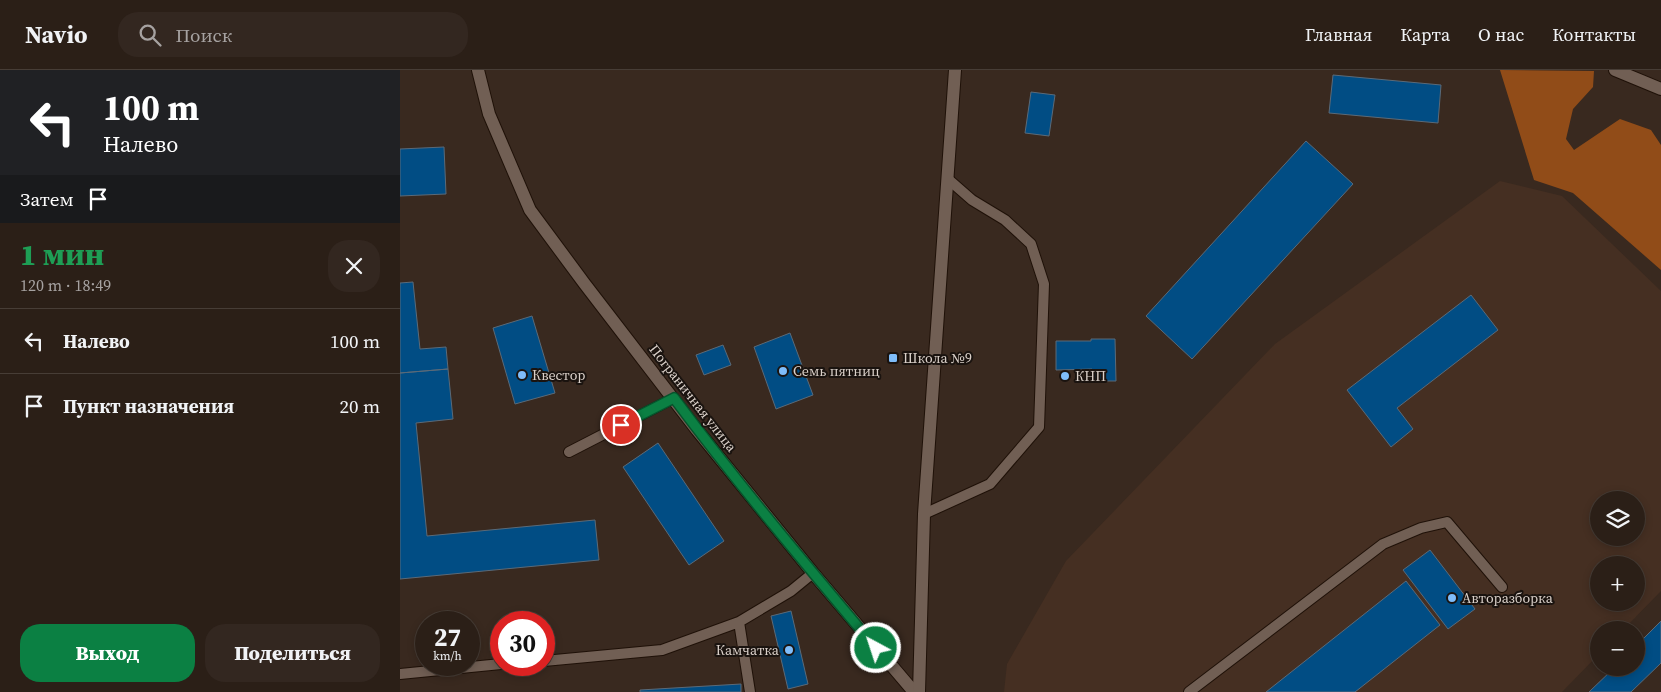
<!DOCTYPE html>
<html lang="ru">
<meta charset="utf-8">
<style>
:root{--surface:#2b1f17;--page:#332720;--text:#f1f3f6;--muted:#a6a2a1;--line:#473d36;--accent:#0b8043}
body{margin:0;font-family:"Source Serif 4",serif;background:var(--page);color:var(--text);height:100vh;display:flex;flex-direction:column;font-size:19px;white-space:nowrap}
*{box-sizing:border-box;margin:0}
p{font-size:16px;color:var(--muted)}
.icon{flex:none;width:28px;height:28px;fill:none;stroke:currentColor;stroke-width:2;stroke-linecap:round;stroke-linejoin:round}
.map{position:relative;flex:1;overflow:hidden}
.panel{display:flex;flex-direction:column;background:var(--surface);width:400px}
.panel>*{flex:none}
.banner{background:#202124;color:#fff;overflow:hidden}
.tools{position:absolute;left:1190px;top:421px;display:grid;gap:10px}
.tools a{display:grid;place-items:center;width:55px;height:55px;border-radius:50%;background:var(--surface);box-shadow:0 2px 8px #0003,0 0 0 1px var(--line);font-size:25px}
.speed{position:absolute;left:15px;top:541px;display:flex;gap:10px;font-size:25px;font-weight:700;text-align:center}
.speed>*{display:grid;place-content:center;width:65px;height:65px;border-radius:50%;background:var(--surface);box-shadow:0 2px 8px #0003,0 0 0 1px var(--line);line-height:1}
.speed small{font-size:12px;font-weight:400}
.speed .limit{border:8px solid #d22;background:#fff;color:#111}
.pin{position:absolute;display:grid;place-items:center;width:42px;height:42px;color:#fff;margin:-21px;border:2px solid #fff;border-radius:50%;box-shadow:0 1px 5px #0007}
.me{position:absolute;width:55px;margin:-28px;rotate:320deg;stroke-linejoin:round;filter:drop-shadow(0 0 4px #0008)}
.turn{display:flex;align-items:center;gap:18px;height:105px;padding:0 20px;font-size:22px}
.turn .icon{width:65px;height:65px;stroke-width:2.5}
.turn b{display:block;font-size:35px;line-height:42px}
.then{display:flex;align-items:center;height:48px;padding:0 20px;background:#0003;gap:10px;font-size:19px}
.round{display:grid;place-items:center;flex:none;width:52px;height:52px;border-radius:20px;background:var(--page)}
.head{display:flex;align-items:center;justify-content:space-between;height:85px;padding:0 20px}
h1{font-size:30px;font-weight:800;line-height:38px;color:#1e9e55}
.cta{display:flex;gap:10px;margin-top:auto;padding:10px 20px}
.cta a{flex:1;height:58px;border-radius:20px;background:var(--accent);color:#fff;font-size:20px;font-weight:800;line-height:58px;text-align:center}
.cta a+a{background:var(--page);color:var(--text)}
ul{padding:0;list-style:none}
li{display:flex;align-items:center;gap:15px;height:65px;padding:0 20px;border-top:1px solid var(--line)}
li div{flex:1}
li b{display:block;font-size:19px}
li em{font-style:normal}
header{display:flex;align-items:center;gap:30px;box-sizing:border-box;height:70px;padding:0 25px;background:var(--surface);border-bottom:1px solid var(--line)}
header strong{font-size:24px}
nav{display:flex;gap:28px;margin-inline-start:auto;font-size:18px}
.search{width:350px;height:45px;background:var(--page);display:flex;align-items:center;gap:12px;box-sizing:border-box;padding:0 18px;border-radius:20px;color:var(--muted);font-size:19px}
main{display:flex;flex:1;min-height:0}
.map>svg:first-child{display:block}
.built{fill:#452f22;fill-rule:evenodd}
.forest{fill:#914c18}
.building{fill:#014d84;stroke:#5b6a78}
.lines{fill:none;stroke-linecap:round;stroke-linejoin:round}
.service-casing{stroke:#1f1108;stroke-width:12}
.minor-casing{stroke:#1f1108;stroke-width:14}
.tertiary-casing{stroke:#1f1108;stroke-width:14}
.service{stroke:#715f54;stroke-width:10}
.minor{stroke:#715f54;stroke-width:12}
.tertiary{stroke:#715f54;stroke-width:12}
.route-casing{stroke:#07532c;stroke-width:12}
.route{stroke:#0b8043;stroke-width:9}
.poi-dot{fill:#7fbdfa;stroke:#1a130f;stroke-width:2}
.labels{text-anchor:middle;stroke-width:4;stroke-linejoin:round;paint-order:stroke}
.poi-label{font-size:14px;fill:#dbd1ca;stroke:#1a130f;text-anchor:start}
.street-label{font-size:14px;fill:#dbd1ca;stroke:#1a130f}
</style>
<header>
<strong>Navio</strong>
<div class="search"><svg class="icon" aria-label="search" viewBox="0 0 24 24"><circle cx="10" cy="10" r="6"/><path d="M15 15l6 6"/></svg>Поиск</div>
<nav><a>Главная</a><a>Карта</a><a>О нас</a><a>Контакты</a></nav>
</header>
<main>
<section class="panel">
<div class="banner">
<div class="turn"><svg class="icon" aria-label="left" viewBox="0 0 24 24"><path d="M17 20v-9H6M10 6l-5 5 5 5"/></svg><div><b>100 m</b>Налево</div></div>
<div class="then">Затем<svg class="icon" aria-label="arrive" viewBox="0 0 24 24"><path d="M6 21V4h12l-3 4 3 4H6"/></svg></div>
</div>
<div class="head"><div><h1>1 мин</h1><p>120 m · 18:49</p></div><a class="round"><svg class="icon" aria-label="close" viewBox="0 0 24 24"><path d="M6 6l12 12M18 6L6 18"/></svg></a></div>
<ul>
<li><svg class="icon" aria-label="left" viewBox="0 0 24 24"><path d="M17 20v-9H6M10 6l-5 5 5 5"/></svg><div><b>Налево</b></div><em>100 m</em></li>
<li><svg class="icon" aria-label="arrive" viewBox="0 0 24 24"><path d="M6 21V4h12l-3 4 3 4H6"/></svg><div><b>Пункт назначения</b></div><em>20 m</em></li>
</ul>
<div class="cta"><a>Выход</a><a>Поделиться</a></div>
</section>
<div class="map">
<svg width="1261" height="622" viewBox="0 0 1261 622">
<rect width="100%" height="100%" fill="#39291f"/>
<!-- built -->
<path class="built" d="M1100,111L1162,126L1261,221V521L1223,560H1199V584L1162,622H604L607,594L666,491L875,274ZM1199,430H1236V468H1199ZM1199,495H1236V532H1199Z"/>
<!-- forest -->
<path class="forest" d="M1100,0L1194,1L1193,17L1173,39L1166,69L1174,80L1220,49L1251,60L1261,75V200L1173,123L1134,110Z"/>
<!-- building -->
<path class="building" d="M933,5L1041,15L1038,53L929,43Z
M631,22L655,25L649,66L625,63Z
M906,71L953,114L792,289L746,246Z
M44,77L46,124L0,126V79Z
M13,212L20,279L46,277L48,299L0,303V213Z
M1071,225L1098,260L997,338L1013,359L991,377L947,320Z
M132,246L155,323L115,334L93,258Z
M390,263L413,325L376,339L354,277Z
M691,269H715L716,311H692V299L656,300V271H691Z
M323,275L331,295L304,305L296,285Z
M48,299L53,349L16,353L27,466L195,450L199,490L0,509V303Z
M258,373L324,471L289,495L223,397Z
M1030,480L1075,539L1048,559L1003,500Z
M1006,511L1040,555L955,622H866Z
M391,541L408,614L388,619L371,546Z
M1261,551V593L1231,622H1189L1214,598H1236V576Z
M341,614V622H240V620Z"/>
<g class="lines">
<defs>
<path id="service" d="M169,382L274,328
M524,444L590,414L639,357L644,214L631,174L605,150L572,130L548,109
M144,591L262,580L339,552
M0,604L101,594
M350,622L339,552L391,521L413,503
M789,622L983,474L1021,458L1047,452L1102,517"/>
<path id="minor" d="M78,0L89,44L130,140L184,213L297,360L413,503L514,622
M1215,0L1261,19"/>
<path id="tertiary" d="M519,622L524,444L555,0"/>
</defs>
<!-- service casing -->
<use href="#service" class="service-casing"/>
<!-- minor casing -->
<use href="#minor" class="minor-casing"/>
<!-- tertiary casing -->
<use href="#tertiary" class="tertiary-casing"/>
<!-- service -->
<use href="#service" class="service"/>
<!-- minor -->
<use href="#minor" class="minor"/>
<!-- tertiary -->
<use href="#tertiary" class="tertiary"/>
</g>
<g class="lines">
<defs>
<path id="route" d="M221,355L274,328C338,414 407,496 476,578"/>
</defs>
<!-- route casing -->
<use href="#route" class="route-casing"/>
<!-- route -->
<use href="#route" class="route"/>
</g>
<!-- markers -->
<g class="poi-dot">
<rect x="488" y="283" width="10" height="10" rx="2.5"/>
<circle cx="383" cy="301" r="5"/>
<circle cx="122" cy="305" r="5"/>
<circle cx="665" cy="306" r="5"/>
<circle cx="1052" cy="528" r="5"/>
<circle cx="389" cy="580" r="5"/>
</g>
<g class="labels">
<!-- poi labels -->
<g class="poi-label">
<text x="503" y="293">Школа №9</text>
<text x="393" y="306">Семь пятниц</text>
<text x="132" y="310">Квестор</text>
<text x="675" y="311">КНП</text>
<text x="1062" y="533">Авторазборка</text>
<text x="379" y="585" text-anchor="end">Камчатка</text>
</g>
<!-- street labels -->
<g class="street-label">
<text transform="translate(293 328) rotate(52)" y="5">Пограничная улица</text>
</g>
</g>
</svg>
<div class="tools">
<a><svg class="icon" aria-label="layers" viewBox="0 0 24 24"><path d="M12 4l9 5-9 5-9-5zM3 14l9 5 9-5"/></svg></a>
<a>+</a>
<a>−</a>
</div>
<div class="speed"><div>27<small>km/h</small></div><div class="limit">30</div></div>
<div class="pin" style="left:221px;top:355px;background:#d93025"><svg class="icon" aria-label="arrive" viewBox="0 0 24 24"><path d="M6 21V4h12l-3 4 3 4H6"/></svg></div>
<svg class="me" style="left:476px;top:578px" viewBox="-20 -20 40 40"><circle r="17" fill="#0b8043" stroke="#fff" stroke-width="3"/><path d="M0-11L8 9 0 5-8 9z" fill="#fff"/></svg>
</div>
</main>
